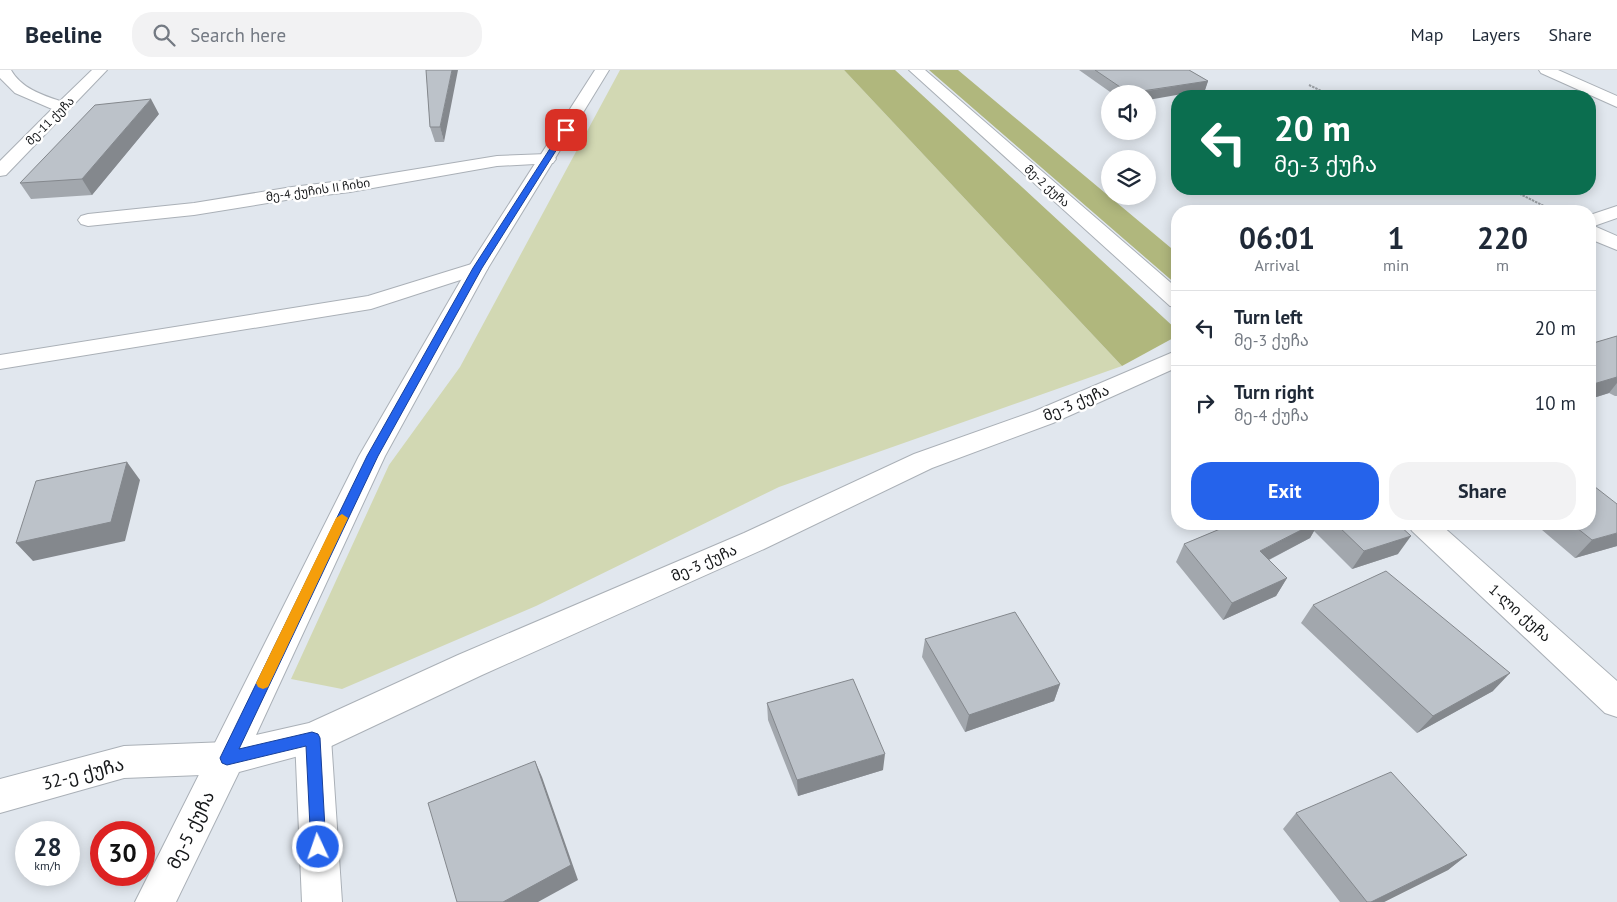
<!DOCTYPE html>
<meta charset="utf-8">
<style>
:root{--surface:#fff;--page:#f2f2f3;--text:#1f2937;--muted:#747a83;--line:#e0e1e3;--accent:#2563eb}
body{margin:0;font-family:"PT Sans","Noto Sans Georgian",sans-serif;background:var(--page);color:var(--text);height:100vh;display:flex;flex-direction:column;font-size:19px;white-space:nowrap}
*{box-sizing:border-box;margin:0}
p{font-size:16px;color:var(--muted)}
.icon{flex:none;width:28px;height:28px;fill:none;stroke:currentColor;stroke-width:2;stroke-linecap:round;stroke-linejoin:round}
.map{position:relative;flex:1;overflow:hidden}
.side{position:absolute;left:1171px;top:135px;width:425px;height:325px;display:flex;flex-direction:column;background:var(--surface);border-radius:20px;box-shadow:0 2px 12px #0003}
.side>*{flex:none}
.banner{position:absolute;left:1171px;top:20px;width:425px;height:105px;border-radius:20px;box-shadow:0 2px 12px #0003;background:#0b6e4f;color:#fff;overflow:hidden}
.buttons{position:absolute;left:1101px;top:15px;display:grid;gap:10px}
.buttons a{display:grid;place-items:center;width:55px;height:55px;border-radius:50%;background:var(--surface);box-shadow:0 2px 12px #0003;font-size:25px}
.speed{position:absolute;left:15px;top:751px;display:flex;gap:10px;font-size:25px;font-weight:700;text-align:center}
.speed>*{display:grid;place-content:center;width:65px;height:65px;border-radius:50%;background:var(--surface);box-shadow:0 2px 12px #0003;line-height:1}
.speed small{font-size:12px;font-weight:400}
.speed .limit{border:8px solid #d22;background:#fff;color:#111}
.pin{position:absolute;display:grid;place-items:center;width:42px;height:42px;color:#fff;margin:-21px;border-radius:10px;box-shadow:0 2px 8px #0006}
.me{position:absolute;width:55px;margin:-28px;rotate:357deg;stroke-linejoin:round;filter:drop-shadow(0 0 4px #0008)}
.turn{display:flex;align-items:center;gap:18px;height:105px;padding:0 20px;font-size:22px}
.turn .icon{width:65px;height:65px;stroke-width:2.5}
.turn b{display:block;font-size:35px;line-height:42px}
.eta{display:flex;justify-content:space-evenly;align-items:center;height:85px;text-align:center}
.eta b{font-size:30px;font-weight:800;line-height:35px}
.primary-button{display:flex;gap:10px;margin-top:auto;padding:10px 20px}
.primary-button a{flex:1;height:58px;border-radius:20px;background:var(--accent);color:#fff;font-size:20px;font-weight:800;line-height:58px;text-align:center}
.primary-button a+a{background:var(--page);color:var(--text)}
ul{padding:0;list-style:none}
li{display:flex;align-items:center;gap:15px;height:75px;padding:0 20px;border-top:1px solid var(--line)}
li div{flex:1}
li b{display:block;font-size:19px}
li em{font-style:normal}
header{display:flex;align-items:center;gap:30px;box-sizing:border-box;height:70px;padding:0 25px;background:var(--surface);border-bottom:1px solid var(--line)}
header strong{font-size:24px}
nav{display:flex;gap:28px;margin-inline-start:auto;font-size:18px}
.search{width:350px;height:45px;background:var(--page);display:flex;align-items:center;gap:12px;box-sizing:border-box;padding:0 18px;border-radius:20px;color:var(--muted);font-size:19px}
.map>svg:first-child{display:block}
.green{fill:#d2d8b3}
.forest{fill:#b0b77d}
.lines{fill:none;stroke-linecap:round;stroke-linejoin:round}
.street-casing{stroke:#aab0b7;stroke-width:2}
.secondary-casing{stroke:#aab0b7;stroke-width:2}
.path-far1{stroke:#9ba0a5;stroke-width:2;stroke-dasharray:2.5 1;stroke-linecap:butt}
.path{stroke:#9ba0a5;stroke-width:2.5;stroke-dasharray:3 2;stroke-linecap:butt}
.street{fill:#fff;fill-rule:evenodd}
.secondary{fill:#fff;fill-rule:evenodd}
.wall{fill:#a2a7ad}
.shaded-wall{fill:#84888d}
.building{fill:#bcc2c9;stroke:#84888d}
.route{fill:#2563eb;stroke:#184099}
.slow{fill:#f59e0b}
.labels{text-anchor:middle;stroke-width:5;stroke-linejoin:round;paint-order:stroke}
.far-street-label{font-size:12px;fill:#151719;stroke:#fff}
.street-label{font-size:15px;fill:#151719;stroke:#fff}
.near-street-label{font-size:18px;fill:#151719;stroke:#fff}
</style>
<header>
<strong>Beeline</strong>
<div class="search"><svg class="icon" aria-label="search" viewBox="0 0 24 24"><circle cx="10" cy="10" r="6"/><path d="M15 15l6 6"/></svg>Search here</div>
<nav><a>Map</a><a>Layers</a><a>Share</a></nav>
</header>
<div class="map">
<svg width="1617" height="832" viewBox="0 0 1617 832">
<rect width="100%" height="100%" fill="#e1e7ee"/>
<!-- green -->
<path class="green" d="M620,0H844L1122,296L779,417L536,536L342,619L291,609L389,395L460,297Z"/>
<!-- forest -->
<path class="forest" d="M844,0H895L1177,260V266L1122,296Z
M929,0H958L1177,183V215Z"/>
<g class="lines">
<defs>
<path id="street" d="M0,0H11C21,18 42,25 60,31L92,0H107L6,105L0,106V91L52,39L15,23L0,8Z
M1539,0H1558L1617,26V37L1541,3Z
M547,84L553,85L556,89L553,93L497,96L350,122L292,129L194,145L88,156L81,154L78,150L81,146L88,144L194,133L292,117L350,110L497,86Z
M1617,136V148L1594,156L1617,166V180L1590,169V145Z
M478,192L485,194L488,198L485,202L371,239L0,299V285L368,226Z
M1408,454H1440L1617,611V647L1605,643L1412,461Z
M313,652L325,657L331,668L342,832H302L295,668L301,657Z
M227,672L240,676L245,688L240,700L227,704L124,708L0,743V709L124,676Z"/>
<path id="secondary" d="M595,0H609L488,198L385,386L256,665L309,653L458,585L744,463L914,384L1035,341L1178,280V297L1053,353L932,398L764,479L482,605L325,679L239,702L176,832H135L359,386L468,198Z
M909,0H925L1178,219V237L1170,236Z"/>
</defs>
<!-- street casing -->
<use href="#street" class="street-casing"/>
<!-- secondary casing -->
<use href="#secondary" class="secondary-casing"/>
<!-- path-far1 -->
<path class="path-far1" d="M1309,15L1332,26
M1510,119L1550,139"/>
<!-- path -->
<path class="path" d="M1547,138L1553,141"/>
<!-- street -->
<use href="#street" class="street"/>
<!-- secondary -->
<use href="#secondary" class="secondary"/>
</g>
<!-- wall -->
<path class="wall" d="M426,0L444,72H435L430,57Z
M1079,0H1189L1208,11L1205,20L1148,24H1113Z
M159,44L92,125L31,129L20,113Z
M1617,266V326H1615L1609,323L1590,329V274Z
M1232,454H1398V484L1352,499L1314,461L1310,468L1269,490L1287,508L1276,526L1223,550L1176,492L1184,474Z
M1535,454H1590L1617,476L1575,488Z
M1313,535L1493,621L1417,663L1301,553Z
M925,569L1060,614L1054,631L965,662L922,587Z
M767,633L883,700L798,726L768,650Z
M1296,743L1467,785L1448,800L1384,832H1340L1283,759Z"/>
<!-- shaded-wall -->
<path class="shaded-wall" d="M452,0H458L444,72L440,57Z
M1208,11L1205,20L1148,30V24H1129Z
M151,29L159,44L92,125L82,109Z
M1617,307V313L1609,323L1590,329V315Z
M127,392L140,410L125,471L33,491L16,473Z
M1313,454H1318L1310,468L1251,499L1260,481Z
M1617,463V476L1575,488L1592,470Z
M1411,466L1398,484L1352,499L1364,481Z
M1287,508L1276,526L1223,550L1232,533Z
M1510,603L1493,621L1417,663L1433,646Z
M1060,614L1054,631L965,662L969,645Z
M885,684L883,700L798,726L797,710Z
M535,691L542,707L578,810L538,832H503Z
M1467,785L1448,800L1384,832H1371Z"/>
<!-- building -->
<path class="building" d="M426,0H452L440,57H430Z
M1095,0H1189L1208,11L1129,23Z
M151,29L82,109L20,113L95,35Z
M1617,266V307L1590,315V274Z
M127,392L111,452L16,473L36,411Z
M1590,413L1617,434V463L1592,470L1572,454H1590Z
M1232,454H1313L1260,481L1287,508L1232,533L1184,474Z
M1336,454H1398L1411,466L1364,481Z
M1386,501L1510,603L1433,646L1313,535Z
M1015,542L1060,614L969,645L925,569Z
M853,609L885,684L797,710L767,633Z
M535,691L571,795L503,832H457L428,733Z
M1391,702L1467,785L1371,832H1367L1296,743Z"/>
<!-- route -->
<path class="route" d="M566,57L569,60L482,198L378,386L239,679L312,662L318,664L320,668L326,777L324,783L318,785L313,783L311,777L306,676L227,695L222,693L220,688L367,386L473,198L562,60Z"/>
<!-- slow -->
<path class="slow" d="M342,444L348,448L268,617L263,619L258,617L256,613L258,609L336,448Z"/>
<g class="labels">
<!-- far-street labels -->
<g class="far-street-label">
<text transform="translate(50 51) rotate(-45)" y="4">მე-11 ქუჩა</text>
<text transform="translate(1047 116) rotate(42)" y="4">მე-2 ქუჩა</text>
<text transform="translate(318 120) rotate(-8)" y="4">მე-4 ქუჩის II ჩიხი</text>
</g>
<!-- street labels -->
<g class="street-label">
<text transform="translate(1076 333) rotate(-23)" y="5">მე-3 ქუჩა</text>
<text transform="translate(704 493) rotate(-24)" y="5">მე-3 ქუჩა</text>
<text transform="translate(1520 543) rotate(42)" y="5">1-ლი ქუჩა</text>
</g>
<!-- near-street labels -->
<g class="near-street-label">
<text transform="translate(83 704) rotate(-14)" y="6">32-ე ქუჩა</text>
<text transform="translate(191 760) rotate(-64)" y="6">მე-5 ქუჩა</text>
</g>
</g>
</svg>
<div class="buttons">
<a><svg class="icon" aria-label="sound" viewBox="0 0 24 24"><path d="M4 9h4l5-4v14l-5-4H4zM17 9q2 3 0 6"/></svg></a>
<a><svg class="icon" aria-label="layers" viewBox="0 0 24 24"><path d="M12 4l9 5-9 5-9-5zM3 14l9 5 9-5"/></svg></a>
</div>
<div class="speed"><div>28<small>km/h</small></div><div class="limit">30</div></div>
<div class="pin" style="left:566px;top:60px;background:#d93025"><svg class="icon" aria-label="arrive" viewBox="0 0 24 24"><path d="M6 21V4h12l-3 4 3 4H6"/></svg></div>
<svg class="me" style="left:318px;top:777px" viewBox="-20 -20 40 40"><circle r="17" fill="#2563eb" stroke="#fff" stroke-width="3"/><path d="M0-11L8 9 0 5-8 9z" fill="#fff"/></svg>
<div class="banner">
<div class="turn"><svg class="icon" aria-label="left" viewBox="0 0 24 24"><path d="M17 20v-9H6M10 6l-5 5 5 5"/></svg><div><b>20 m</b>მე-3 ქუჩა</div></div>
</div>
<section class="side">
<div class="eta">
<div><b>06:01</b><p>Arrival</p></div>
<div><b>1</b><p>min</p></div>
<div><b>220</b><p>m</p></div>
</div>
<ul>
<li><svg class="icon" aria-label="left" viewBox="0 0 24 24"><path d="M17 20v-9H6M10 6l-5 5 5 5"/></svg><div><b>Turn left</b><p>მე-3 ქუჩა</p></div><em>20 m</em></li>
<li><svg class="icon" aria-label="right" viewBox="0 0 24 24"><path d="M7 20v-9h11M14 6l5 5-5 5"/></svg><div><b>Turn right</b><p>მე-4 ქუჩა</p></div><em>10 m</em></li>
</ul>
<div class="primary-button"><a>Exit</a><a>Share</a></div>
</section>
</div>
